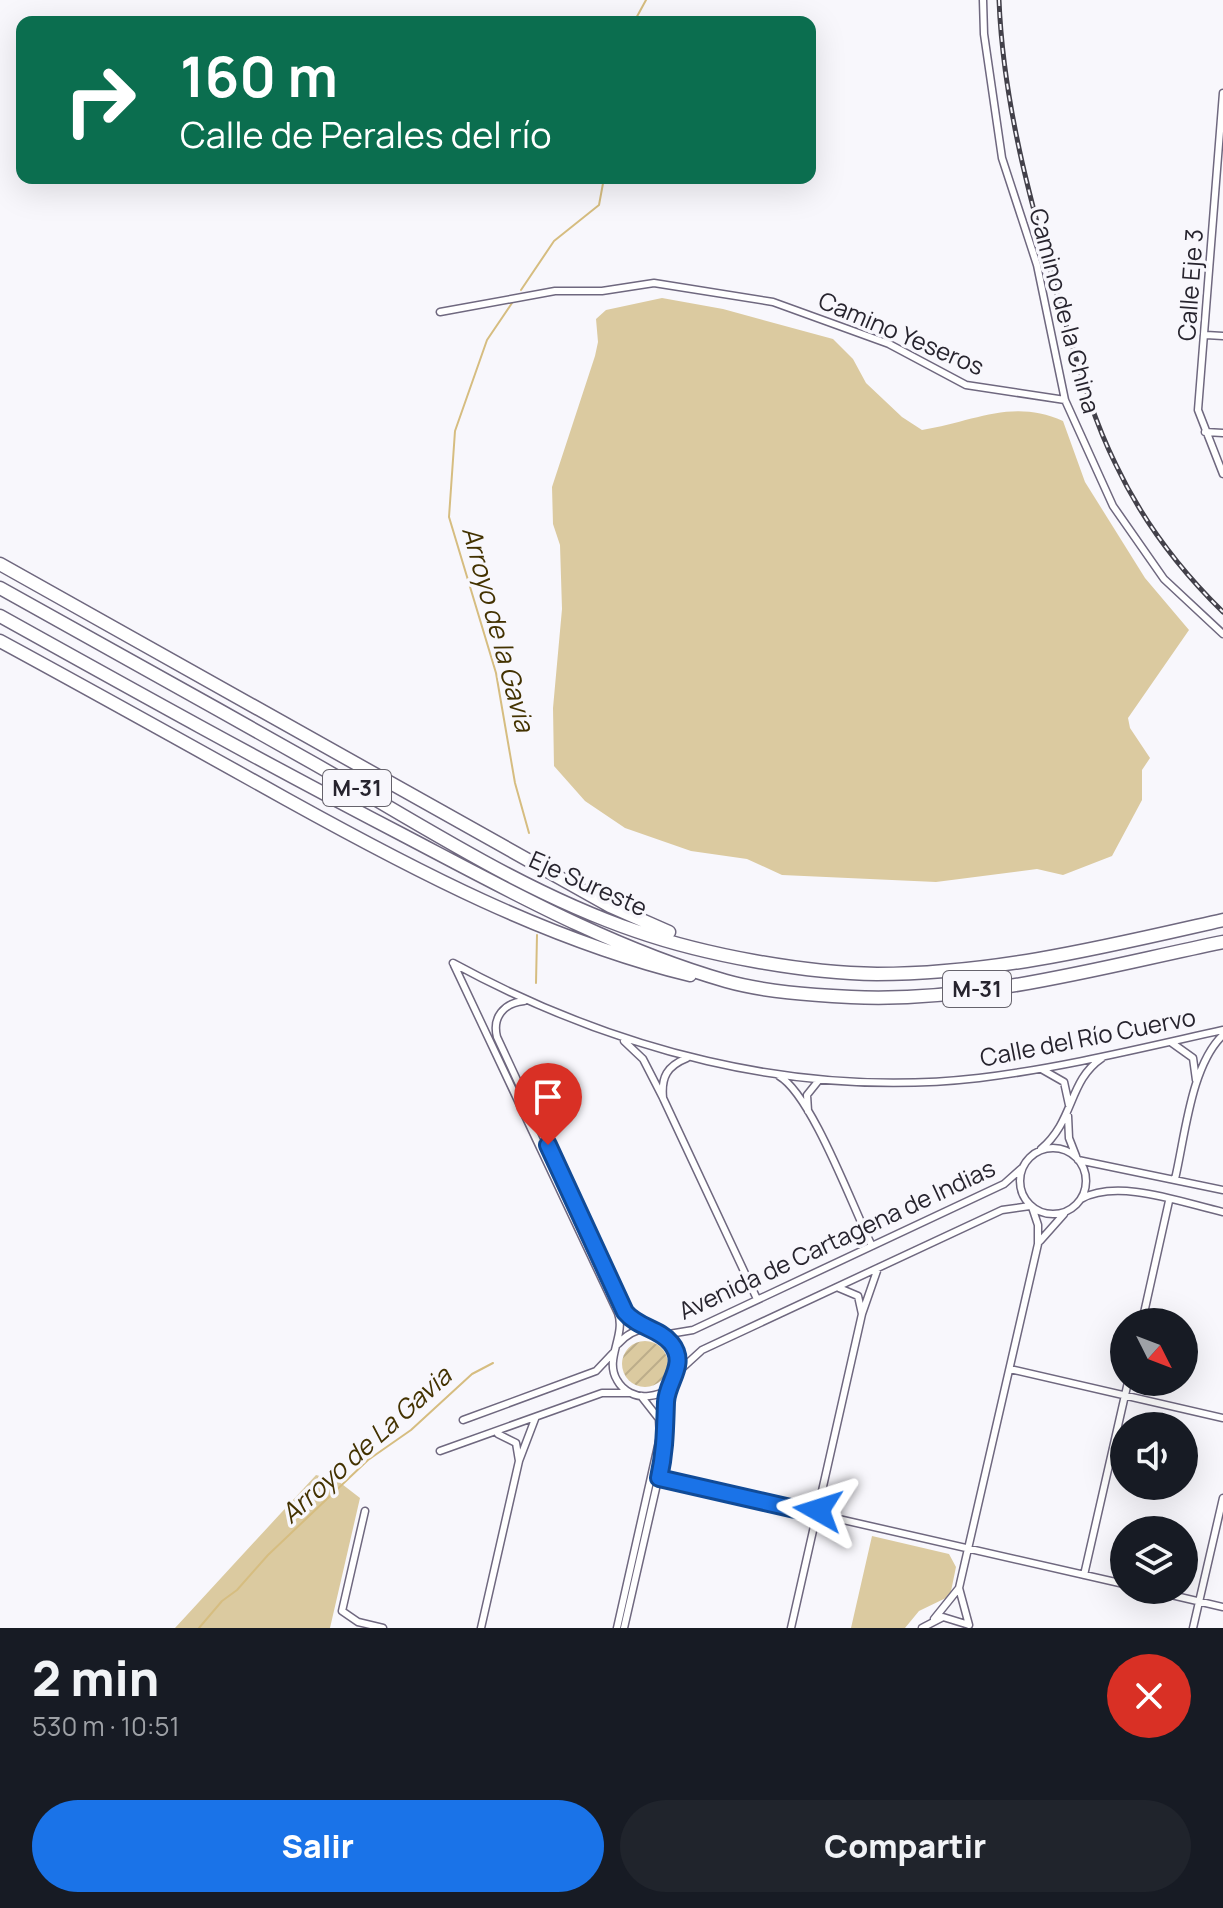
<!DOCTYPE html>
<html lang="es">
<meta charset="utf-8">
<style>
:root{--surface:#171b24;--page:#20242c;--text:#f1f3f6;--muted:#9ea1a6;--accent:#1a73e8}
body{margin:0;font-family:Manrope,sans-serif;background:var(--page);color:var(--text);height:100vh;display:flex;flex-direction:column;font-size:30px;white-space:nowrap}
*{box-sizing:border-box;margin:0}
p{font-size:26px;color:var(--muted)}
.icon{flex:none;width:44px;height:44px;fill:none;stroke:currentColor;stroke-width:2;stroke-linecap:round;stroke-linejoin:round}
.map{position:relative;height:1628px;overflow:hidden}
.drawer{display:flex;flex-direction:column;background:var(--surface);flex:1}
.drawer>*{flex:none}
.guide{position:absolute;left:16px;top:16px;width:800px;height:168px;border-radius:16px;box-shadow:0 8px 32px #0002;background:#0b6e4f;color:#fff;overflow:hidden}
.needle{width:52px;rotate:132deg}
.fabs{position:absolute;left:1110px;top:1308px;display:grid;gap:16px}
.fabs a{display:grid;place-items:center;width:88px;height:88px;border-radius:50%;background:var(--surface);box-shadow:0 8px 32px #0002;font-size:40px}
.pin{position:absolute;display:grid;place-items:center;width:68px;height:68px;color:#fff;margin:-82px -34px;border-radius:50% 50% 50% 0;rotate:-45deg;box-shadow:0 0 8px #0007}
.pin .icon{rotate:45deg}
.me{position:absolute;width:88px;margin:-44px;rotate:276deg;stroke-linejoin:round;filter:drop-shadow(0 0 6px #0008)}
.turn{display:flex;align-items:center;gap:28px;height:168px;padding:0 32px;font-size:36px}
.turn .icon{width:104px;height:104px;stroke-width:2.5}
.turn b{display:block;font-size:56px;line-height:68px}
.round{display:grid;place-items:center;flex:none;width:84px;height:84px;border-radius:42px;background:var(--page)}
.head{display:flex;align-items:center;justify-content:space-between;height:136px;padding:0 32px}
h1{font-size:48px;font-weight:800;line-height:60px}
.cta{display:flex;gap:16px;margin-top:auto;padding:16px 32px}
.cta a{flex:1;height:92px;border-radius:48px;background:var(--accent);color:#fff;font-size:32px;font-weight:800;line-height:92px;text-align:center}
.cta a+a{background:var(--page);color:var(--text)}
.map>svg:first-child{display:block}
.green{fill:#dbcaa0}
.garden{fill:url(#garden-furrows)}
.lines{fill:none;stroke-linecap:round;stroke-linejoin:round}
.stream{stroke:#d6bd80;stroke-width:2}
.street-casing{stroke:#6f687f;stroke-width:9}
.highway-casing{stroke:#6f687f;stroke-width:15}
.street{stroke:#fff;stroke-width:6}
.highway{stroke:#fff;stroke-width:12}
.rail-casing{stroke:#43414a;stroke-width:5}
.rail{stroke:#f8f7fc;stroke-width:2;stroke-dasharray:6;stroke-linecap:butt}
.route-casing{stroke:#114b97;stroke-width:20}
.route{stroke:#1a73e8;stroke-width:14}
.labels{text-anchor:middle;stroke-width:7;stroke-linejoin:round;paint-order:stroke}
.shield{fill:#f8f7fc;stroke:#66636c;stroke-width:2}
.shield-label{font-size:22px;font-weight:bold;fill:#27242e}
.street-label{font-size:24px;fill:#27242e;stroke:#f8f7fc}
.water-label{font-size:26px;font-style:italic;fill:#433200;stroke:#f8f7fc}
</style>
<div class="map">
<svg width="1223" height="1628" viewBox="0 0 1223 1628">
<defs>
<pattern id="garden-furrows" width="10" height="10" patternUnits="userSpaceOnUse" patternTransform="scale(2)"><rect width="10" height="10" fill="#dbcaa0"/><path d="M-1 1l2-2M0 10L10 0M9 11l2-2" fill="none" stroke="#bcad8a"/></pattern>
</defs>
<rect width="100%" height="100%" fill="#f8f7fc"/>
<!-- green -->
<path class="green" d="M662,298L723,309L833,339L853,359L866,383L902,417L922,430C973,422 1012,398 1063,421L1085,482L1145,578L1189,630L1128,718L1130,728L1150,758L1142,770V800L1112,856L1063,875L1037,869L936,882L782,875L747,859L691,851L625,828L585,801L554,766L553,708L562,609L560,545L553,524L552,487L595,356L598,342L596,319L606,310Z
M316,1475L338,1481L360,1498L330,1628H175Z
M872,1536L949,1554L956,1567L950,1596L919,1611L905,1628H851Z"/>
<!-- garden -->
<path class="garden" d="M622 1364a23 23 0 1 1 46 0a23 23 0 1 1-46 0Z"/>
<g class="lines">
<!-- stream -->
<path class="stream" d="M634,22L646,0
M521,290L554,241L599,205L604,178
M512,303L487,340L455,431L449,517L496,673L515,783L529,833
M536,983L537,935
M199,1628L222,1601L237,1590L268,1555L368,1460L411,1430L472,1374L493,1363"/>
<defs>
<path id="street" d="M983,0L984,34L1002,158L1037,265L1065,400L1113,506L1164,579L1223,634
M1223,93L1198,410L1223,474
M440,312L555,291H602L654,283L773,302L889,344L966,385L1065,400
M1206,335L1223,336
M1205,432L1223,433
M453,963C613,1050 796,1099 979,1078C1061,1068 1142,1048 1223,1030
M454,965L618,1313C626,1336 604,1359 617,1380C623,1391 636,1398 649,1396C710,1389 663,1294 618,1344
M524,1001C504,1003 492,1017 497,1037L625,1312L647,1329
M624,1041L643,1059L663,1098L757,1299
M1172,1043L1193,1058L1196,1080
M1043,1070L1064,1082L1069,1105
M779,1076C812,1095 853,1208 872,1246
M663,1098C661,1077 667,1066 687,1058
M808,1111L807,1095L819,1080
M1068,1116L1069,1138L1076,1156
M1020 1181a33 33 0 1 1 66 0a33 33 0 1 1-66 0Z
M1041,1149C1075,1120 1068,1081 1102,1058
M1078,1160L1223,1190
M1175,1179C1185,1137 1191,1065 1223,1035
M1081,1199C1118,1178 1183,1203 1223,1212
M1040,1241L1064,1214
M839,1288L858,1296L862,1314
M1142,1322L1169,1201
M663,1335L693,1330L1004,1184L1022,1168
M1010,1369L1223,1418
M679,1371L702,1350L1002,1210L1030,1206
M463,1420L596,1371L613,1353
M498,1434L516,1443L519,1461
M440,1451L602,1393H630
M659,1478L1124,1584
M365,1511L342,1611L358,1622L383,1628
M1084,1575L1128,1382
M1150,1590L1223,1607
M934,1619L959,1588
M969,1625L959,1588L1038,1244V1225L1032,1207
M481,1628L519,1461L535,1419
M617,1628L660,1437L659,1419L641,1396
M624,1628L665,1449L669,1389
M791,1628L862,1314L878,1268
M922,1628L943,1617L969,1625
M1193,1628L1223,1498"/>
<path id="highway" d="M0,564L610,906L669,932
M0,588C104,646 209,704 313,763C417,822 522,892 636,931C705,955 803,973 877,974C995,974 1108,946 1223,920
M0,616C133,690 266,764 401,834C506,889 611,948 726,981C765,992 811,995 851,997C977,1003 1101,967 1223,942
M0,641C96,693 191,746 286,799C414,870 547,940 690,975"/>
</defs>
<!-- street casing -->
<use href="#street" class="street-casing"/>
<!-- highway casing -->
<use href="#highway" class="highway-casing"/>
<!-- street -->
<use href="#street" class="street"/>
<!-- highway -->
<use href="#highway" class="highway"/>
<defs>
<path id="rail" d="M999,0C1003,102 1030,200 1058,298C1075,354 1090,413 1116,465C1142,520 1180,570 1223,612"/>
</defs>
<!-- rail casing -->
<use href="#rail" class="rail-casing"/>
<!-- rail -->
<use href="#rail" class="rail"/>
</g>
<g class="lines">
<defs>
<path id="route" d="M548,1145L625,1312C638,1328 659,1328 671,1343C688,1364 667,1381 666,1402C665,1429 665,1451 659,1478L817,1514L818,1510"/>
</defs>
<!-- route casing -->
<use href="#route" class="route-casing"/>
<!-- route -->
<use href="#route" class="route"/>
</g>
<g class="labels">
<!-- shield labels -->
<g class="shield">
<rect x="323" y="770" width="68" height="36" rx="6"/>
<rect x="943" y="971" width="68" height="36" rx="6"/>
</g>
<g class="shield-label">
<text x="357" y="796">M-31</text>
<text x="977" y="997">M-31</text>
</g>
<!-- street labels -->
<g class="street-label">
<text transform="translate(1191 285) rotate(-86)" y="8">Calle Eje 3</text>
<text transform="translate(1064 311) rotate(75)" y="8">Camino de la China</text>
<text transform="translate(901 334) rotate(23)" y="8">Camino Yeseros</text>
<text transform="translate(588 884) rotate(24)" y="8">Eje Sureste</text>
<text transform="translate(1088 1038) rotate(-11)" y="8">Calle del Río Cuervo</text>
<text transform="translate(837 1240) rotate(-25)" y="8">Avenida de Cartagena de Indias</text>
</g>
<!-- water labels -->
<g class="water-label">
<text transform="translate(498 629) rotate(75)" y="9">Arroyo de la Gavia</text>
<text transform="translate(366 1445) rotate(-42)" y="9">Arroyo de La Gavia</text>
</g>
</g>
</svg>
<div class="fabs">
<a><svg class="needle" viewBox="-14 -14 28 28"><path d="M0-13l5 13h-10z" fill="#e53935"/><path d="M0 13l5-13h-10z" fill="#9ea1a6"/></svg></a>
<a><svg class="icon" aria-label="sound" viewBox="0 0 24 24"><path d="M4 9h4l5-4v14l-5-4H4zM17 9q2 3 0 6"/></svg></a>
<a><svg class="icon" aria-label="layers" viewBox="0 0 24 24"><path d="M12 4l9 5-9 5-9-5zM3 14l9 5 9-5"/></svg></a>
</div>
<div class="pin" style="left:548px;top:1145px;background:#d93025"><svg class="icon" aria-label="arrive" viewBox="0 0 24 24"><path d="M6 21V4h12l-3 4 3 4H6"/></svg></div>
<svg class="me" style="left:818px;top:1510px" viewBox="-20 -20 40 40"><path d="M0-17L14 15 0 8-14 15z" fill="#1a73e8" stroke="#fff" stroke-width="4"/></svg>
<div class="guide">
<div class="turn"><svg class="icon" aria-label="right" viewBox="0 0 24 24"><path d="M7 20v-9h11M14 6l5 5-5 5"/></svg><div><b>160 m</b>Calle de Perales del río</div></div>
</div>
</div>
<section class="drawer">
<div class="head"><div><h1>2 min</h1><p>530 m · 10:51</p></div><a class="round" style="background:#d93025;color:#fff"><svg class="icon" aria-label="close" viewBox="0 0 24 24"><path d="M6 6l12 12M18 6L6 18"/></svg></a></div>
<div class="cta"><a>Salir</a><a>Compartir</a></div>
</section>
